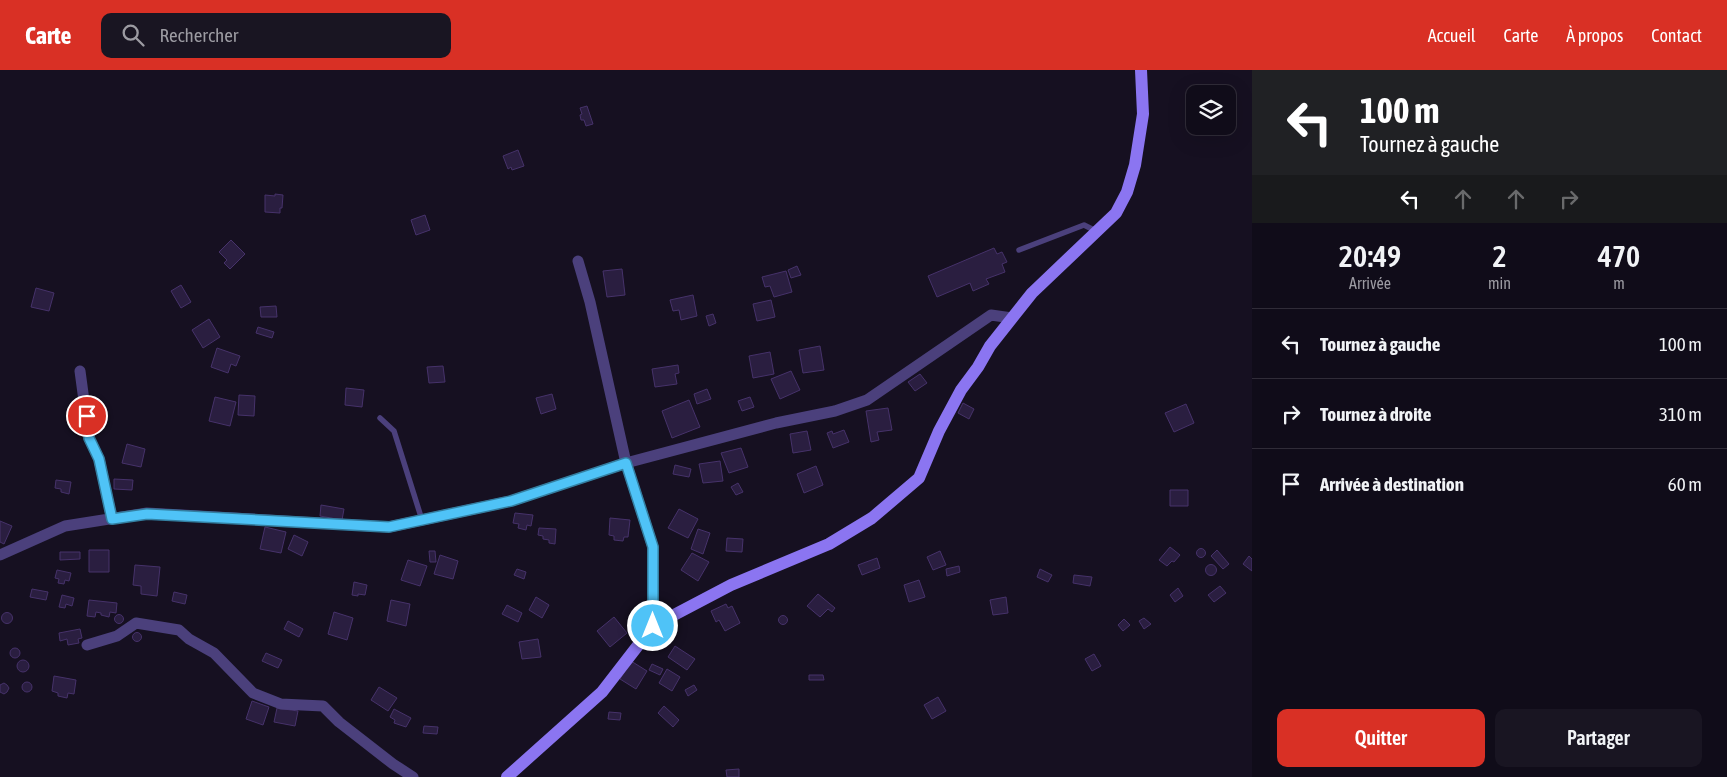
<!DOCTYPE html>
<html lang="fr">
<meta charset="utf-8">
<style>
:root{--surface:#100c19;--page:#191522;--text:#f1f3f6;--muted:#9c9ba2;--line:#302c38;--accent:#d93025}
body{margin:0;font-family:"Asap Condensed",sans-serif;background:var(--page);color:var(--text);height:100vh;display:flex;flex-direction:column;font-size:19px;white-space:nowrap}
*{box-sizing:border-box;margin:0}
p{font-size:16px;color:var(--muted)}
.icon{flex:none;width:28px;height:28px;fill:none;stroke:currentColor;stroke-width:2;stroke-linecap:round;stroke-linejoin:round}
.map{position:relative;flex:1;overflow:hidden}
.panel{display:flex;flex-direction:column;background:var(--surface);width:475px}
.panel>*{flex:none}
.top-card{background:#202124;color:#fff;overflow:hidden}
.fabs{position:absolute;left:1186px;top:15px;display:grid;gap:10px}
.fabs a{display:grid;place-items:center;width:50px;height:50px;border-radius:10px;background:var(--surface);box-shadow:0 5px 20px #0002,0 0 0 1px var(--line);font-size:25px}
.pin{position:absolute;display:grid;place-items:center;width:42px;height:42px;color:#fff;margin:-21px;border:2px solid #fff;border-radius:50%;box-shadow:0 1px 5px #0007}
.me{position:absolute;width:55px;margin:-28px;rotate:0deg;stroke-linejoin:round;filter:drop-shadow(0 0 4px #0008)}
.turn{display:flex;align-items:center;gap:18px;height:105px;padding:0 25px;font-size:22px}
.turn .icon{width:65px;height:65px;stroke-width:2.5}
.turn b{display:block;font-size:35px;line-height:42px}
.lanes{display:flex;align-items:center;height:48px;padding:0 25px;background:#0003;justify-content:center;gap:25px;direction:ltr}
.lanes .off{opacity:.35}
.eta{display:flex;justify-content:space-evenly;align-items:center;height:85px;text-align:center}
.eta b{font-size:30px;font-weight:600;line-height:35px}
.action{display:flex;gap:10px;margin-top:auto;padding:10px 25px}
.action a{flex:1;height:58px;border-radius:10px;background:var(--accent);color:#fff;font-size:20px;font-weight:600;line-height:58px;text-align:center}
.action a+a{background:var(--page);color:var(--text)}
ul{padding:0;list-style:none}
li{display:flex;align-items:center;gap:15px;height:70px;padding:0 25px;border-top:1px solid var(--line)}
li div{flex:1}
li b{display:block;font-size:19px}
li em{font-style:normal}
header{display:flex;align-items:center;gap:30px;box-sizing:border-box;height:70px;padding:0 25px;background:var(--accent);color:#fff}
header strong{font-size:24px}
nav{display:flex;gap:28px;margin-inline-start:auto;font-size:18px}
.search{width:350px;height:45px;background:var(--page);display:flex;align-items:center;gap:12px;box-sizing:border-box;padding:0 18px;border-radius:10px;color:var(--muted);font-size:19px}
main{display:flex;flex:1;min-height:0}
.map>svg:first-child{display:block}
.building{fill:#2a1e40;stroke:#46326a}
.lines{fill:none;stroke-linecap:round;stroke-linejoin:round}
.lane{stroke:#4b407c;stroke-width:5.5}
.street{stroke:#4b407c;stroke-width:11}
.secondary{stroke:#8b75f1;stroke-width:12}
.route-casing{stroke:#337fa1;stroke-width:12}
.route{stroke:#4fc3f7;stroke-width:9}
</style>
<header>
<strong>Carte</strong>
<div class="search"><svg class="icon" aria-label="search" viewBox="0 0 24 24"><circle cx="10" cy="10" r="6"/><path d="M15 15l6 6"/></svg>Rechercher</div>
<nav><a>Accueil</a><a>Carte</a><a>À propos</a><a>Contact</a></nav>
</header>
<main>
<div class="map">
<svg width="1252" height="707" viewBox="0 0 1252 707">
<rect width="100%" height="100%" fill="#161021"/>
<!-- building -->
<path class="building" d="M587,36L593,54L586,56L584,50H581L580,45L582,44L580,38Z
M518,80L524,96L512,100L511,97L508,99L503,86Z
M275,124L283,125L282,138H280V143L265,142V125L275,126Z
M425,145L430,160L416,165L411,150Z
M231,170L245,184L230,199L224,193L227,190L219,182Z
M994,178L997,184L1002,182L1007,192L1002,194L1005,202L986,209L989,214L973,221L970,213L937,227L928,206Z
M797,196L801,205L791,208L788,200Z
M622,199L625,225L607,227L603,201Z
M786,201L792,222L774,227L770,216L765,217L762,207Z
M181,215L191,232L181,238L171,221Z
M36,218L54,223L49,241L31,237Z
M693,225L697,246L681,250L679,240L673,241L670,230Z
M771,230L775,247L757,251L753,234Z
M276,236L277,247H261L260,237Z
M713,244L716,253L709,256L706,246Z
M209,249L220,267L203,278L192,260Z
M258,257L274,262L272,268L256,263Z
M820,276L824,300L803,303L799,280Z
M217,278L240,286L236,296L231,294L228,303L211,297Z
M770,282L774,304L753,308L749,286Z
M678,295L679,303L675,304L677,314L655,317L652,299Z
M443,296L445,312L429,313L427,297Z
M791,301L800,320L780,329L771,309Z
M920,304L927,313L915,321L908,312Z
M346,318L364,320L362,337L345,335Z
M707,319L711,329L697,334L694,324Z
M552,324L556,339L541,344L536,328Z
M239,325L255,326L254,346L238,345Z
M215,327L236,332L230,356L209,351Z
M750,327L754,337L742,341L738,331Z
M689,330L700,357L672,368L662,341Z
M963,333L974,339L969,349L958,343Z
M1186,334L1194,353L1174,362L1165,343Z
M888,338L892,360L877,362L879,370L871,372L866,341Z
M844,360L849,372L833,378L827,363L832,361L833,364Z
M807,361L811,380L793,383L790,364Z
M127,374L145,379L141,397L122,393Z
M741,378L748,397L729,403L721,383Z
M720,391L723,411L703,413L699,394Z
M675,395L691,399L689,407L673,404Z
M816,396L823,415L804,423L797,404Z
M114,409L133,410L132,420L114,419Z
M56,410L71,412L69,424L61,422V419L55,418Z
M738,413L743,422L736,425L731,417Z
M1170,420H1188V436H1170Z
M321,435L344,439L342,450L320,446Z
M679,439L698,449L688,468L668,458Z
M515,443L533,445L531,456L527,455L526,460L518,458L519,454L513,453Z
M610,448L630,450L628,467H624L623,471L614,470V466L609,465Z
M0,451L12,456L4,474L0,472Z
M265,457L286,462L281,483L260,479Z
M539,458L556,459L555,474L549,473V470L543,469V466L538,465Z
M698,459L710,463L703,484L691,479Z
M294,465L308,472L302,486L288,479Z
M727,468L743,469L742,482L726,481Z
M1170,477L1180,485L1174,492L1172,491L1167,496L1159,490Z
M1196.5 483a4.5 4.5 0 1 1 9 0a4.5 4.5 0 1 1-9 0Z
M89,480H109V502H89Z
M1217,480L1229,494L1223,499L1211,486Z
M429,481H435L436,492H430Z
M940,481L946,495L933,500L927,487Z
M60,482H80V489L60,490Z
M692,483L709,492L698,511L681,500Z
M440,485L458,491L453,509L434,504Z
M1249,486L1252,489V501L1243,494Z
M877,488L880,498L862,505L858,495Z
M408,490L427,496L420,516L401,510Z
M1205.5 500a5.5 5.5 0 1 1 11 0a5.5 5.5 0 1 1-11 0Z
M135,495L160,497L157,526L141,524V516L133,515Z
M959,496L960,502L947,506L946,499Z
M517,499L526,502L524,509L514,505Z
M1040,499L1052,505L1048,512L1037,507Z
M57,500L71,503L69,511L65,510L64,514L58,513L59,509L55,508Z
M1074,505L1092,507L1090,516L1073,513Z
M919,510L925,527L909,532L904,515Z
M354,512L367,515L365,525L358,524V526L352,525Z
M1220,516L1226,523L1214,532L1208,525Z
M1178,518L1183,526L1175,532L1170,525Z
M32,519L48,522L46,530L30,527Z
M174,522L187,525L185,534L172,531Z
M818,524L835,538L832,542L828,539L820,547L807,536Z
M62,525L74,528L72,536L66,534L65,538L59,537Z
M536,527L549,535L542,548L529,540Z
M1006,527L1008,543L993,545L990,530Z
M89,530L117,533L116,543L110,542L109,547L101,545V543L96,542L95,547L87,546Z
M391,530L410,534L406,556L387,551Z
M726,534L728,538L732,536L740,553L725,561L719,550L716,552L711,541Z
M507,535L522,543L518,552L502,544Z
M334,542L353,548L347,570L328,564Z
M1.5 548a5.5 5.5 0 1 1 11 0a5.5 5.5 0 1 1-11 0Z
M114.5 549a4.5 4.5 0 1 1 9 0a4.5 4.5 0 1 1-9 0Z
M778.5 550a4.5 4.5 0 1 1 9 0a4.5 4.5 0 1 1-9 0Z
M614,547L627,563L610,577L597,561Z
M1144,548L1151,554L1144,559L1139,551Z
M1124,549L1130,555L1123,561L1118,555Z
M288,551L303,559L299,567L284,559Z
M80,559L82,568L78,569L79,573L68,575L67,569L60,571L59,563Z
M132.5 567a4.5 4.5 0 1 1 9 0a4.5 4.5 0 1 1-9 0Z
M538,569L541,587L522,589L519,572Z
M675,576L695,589L687,600L668,587Z
M10 583a5 5 0 1 1 10 0a5 5 0 1 1-10 0Z
M266,583L282,590L278,598L262,591Z
M1094,584L1101,596L1092,601L1085,589Z
M17 596a6 6 0 1 1 12 0a6 6 0 1 1-12 0Z
M631,591L647,601L636,619L620,609Z
M652,594L663,599L660,605L649,600Z
M667,599L680,607L672,621L659,613Z
M809,605H823L824,610H809Z
M54,606L76,610L74,624L68,623L67,628L58,626V623L52,621Z
M22 617a5 5 0 1 1 10 0a5 5 0 1 1-10 0Z
M4,613L7,615L9,618L7,622L4,624L0,622V615Z
M694,615L697,620L688,626L685,620Z
M379,617L397,628L388,641L371,630Z
M938,627L946,641L932,649L924,635Z
M252,631L269,637L263,655L246,649Z
M664,636L679,650L673,657L658,643Z
M277,638L298,641L295,656L274,652Z
M394,639L411,648L406,657L394,653L395,650L390,647Z
M609,642L621,643L620,650L608,649Z
M424,656L438,657L437,664L423,663Z
M739,699V707H727L726,700Z"/>
<g class="lines">
<!-- lane -->
<path class="lane" d="M1019,180L1084,155L1096,161
M380,348L394,361L422,450"/>
<!-- street -->
<path class="street" d="M578,191L590,232L626,393L653,477V556
M80,301L89,368L99,389L112,449
M0,485L65,456L147,443L389,457L511,431L626,393L776,353L835,341L867,330L991,245L1012,248
M87,575L117,566L136,553L179,560L189,569L214,583L253,623L281,634L323,636L339,652L393,694L413,707"/>
<!-- secondary -->
<path class="secondary" d="M507,707L602,622L653,556L731,515L829,474L872,448L919,408L939,361L961,320L978,297L990,276L1032,223L1116,143L1127,122L1135,95L1143,44L1141,0"/>
</g>
<g class="lines">
<defs>
<path id="route" d="M87,346L89,368L99,389L112,449L147,444L389,457L511,431L626,393L653,477V556"/>
</defs>
<!-- route casing -->
<use href="#route" class="route-casing"/>
<!-- route -->
<use href="#route" class="route"/>
</g>
</svg>
<div class="fabs">
<a><svg class="icon" aria-label="layers" viewBox="0 0 24 24"><path d="M12 4l9 5-9 5-9-5zM3 14l9 5 9-5"/></svg></a>
</div>
<div class="pin" style="left:87px;top:346px;background:#d93025"><svg class="icon" aria-label="arrive" viewBox="0 0 24 24"><path d="M6 21V4h12l-3 4 3 4H6"/></svg></div>
<svg class="me" style="left:653px;top:556px" viewBox="-20 -20 40 40"><circle r="17" fill="#4fc3f7" stroke="#fff" stroke-width="3"/><path d="M0-11L8 9 0 5-8 9z" fill="#fff"/></svg>
</div>
<section class="panel">
<div class="top-card">
<div class="turn"><svg class="icon" aria-label="left" viewBox="0 0 24 24"><path d="M17 20v-9H6M10 6l-5 5 5 5"/></svg><div><b>100 m</b>Tournez à gauche</div></div>
<div class="lanes"><svg class="icon" aria-label="left" viewBox="0 0 24 24"><path d="M17 20v-9H6M10 6l-5 5 5 5"/></svg><svg class="icon off" aria-label="ahead" viewBox="0 0 24 24"><path d="M12 20V5M6 11l6-6 6 6"/></svg><svg class="icon off" aria-label="ahead" viewBox="0 0 24 24"><path d="M12 20V5M6 11l6-6 6 6"/></svg><svg class="icon off" aria-label="right" viewBox="0 0 24 24"><path d="M7 20v-9h11M14 6l5 5-5 5"/></svg></div>
</div>
<div class="eta">
<div><b>20:49</b><p>Arrivée</p></div>
<div><b>2</b><p>min</p></div>
<div><b>470</b><p>m</p></div>
</div>
<ul>
<li><svg class="icon" aria-label="left" viewBox="0 0 24 24"><path d="M17 20v-9H6M10 6l-5 5 5 5"/></svg><div><b>Tournez à gauche</b></div><em>100 m</em></li>
<li><svg class="icon" aria-label="right" viewBox="0 0 24 24"><path d="M7 20v-9h11M14 6l5 5-5 5"/></svg><div><b>Tournez à droite</b></div><em>310 m</em></li>
<li><svg class="icon" aria-label="arrive" viewBox="0 0 24 24"><path d="M6 21V4h12l-3 4 3 4H6"/></svg><div><b>Arrivée à destination</b></div><em>60 m</em></li>
</ul>
<div class="action"><a>Quitter</a><a>Partager</a></div>
</section>
</main>
